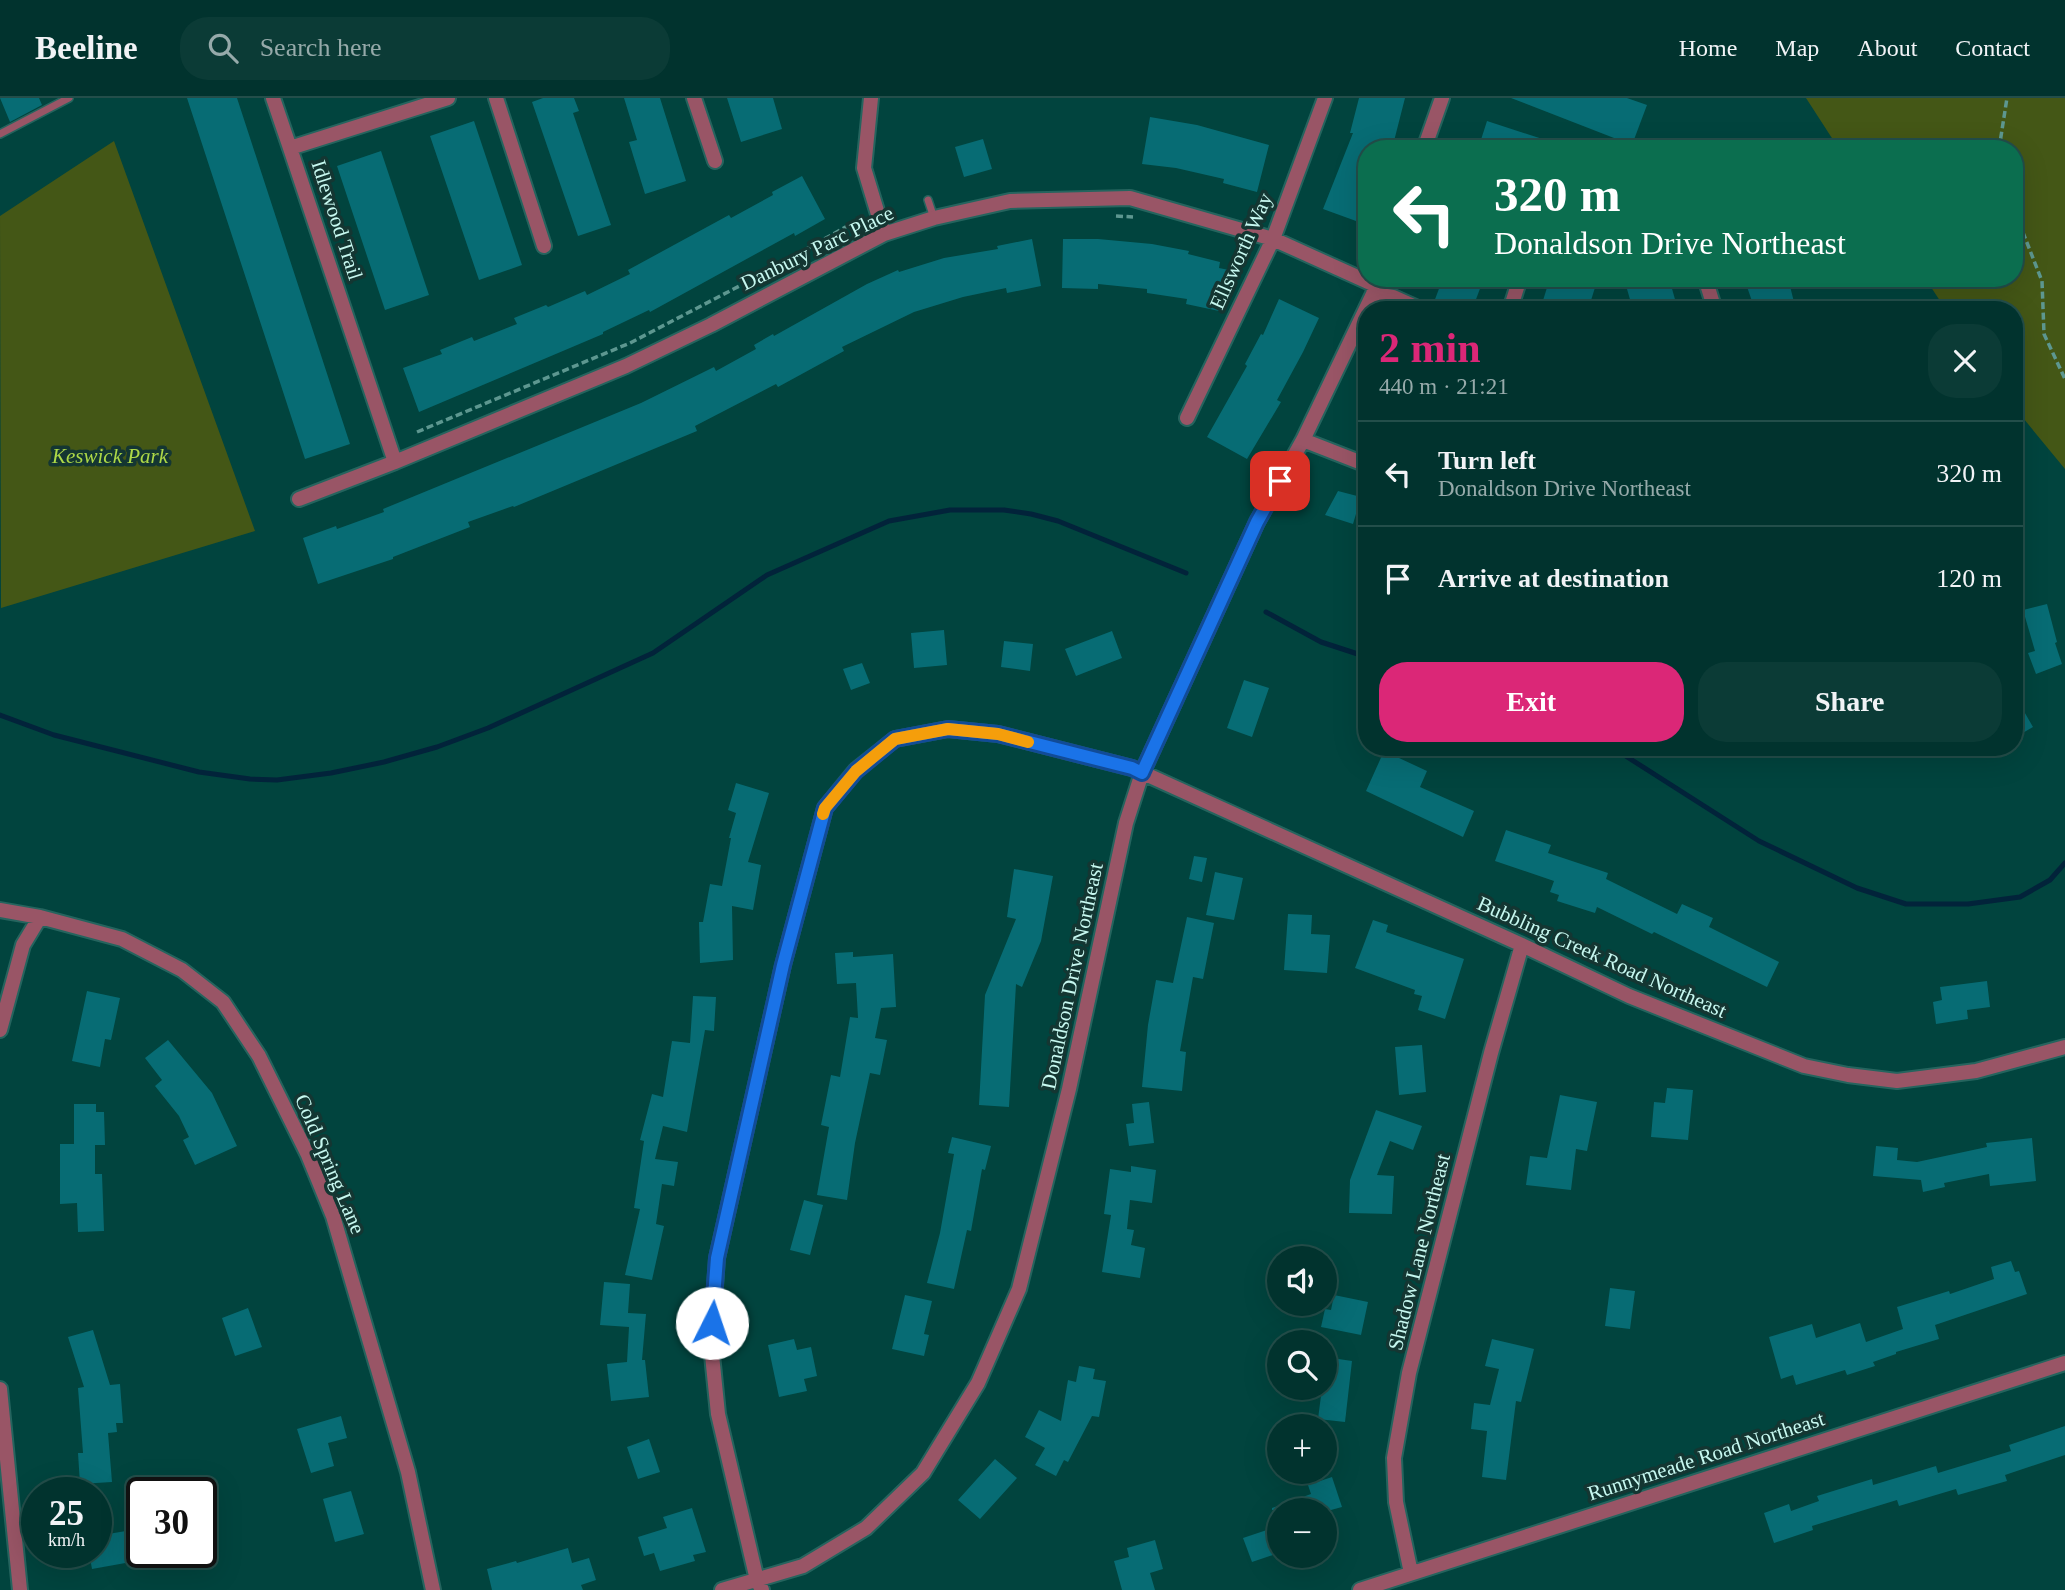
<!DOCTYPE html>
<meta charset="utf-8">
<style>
:root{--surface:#01332e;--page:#0b3b36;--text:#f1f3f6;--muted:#96aaaa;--line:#234e4a;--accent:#db2777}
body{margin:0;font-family:Georgia,serif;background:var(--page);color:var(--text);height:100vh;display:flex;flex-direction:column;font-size:26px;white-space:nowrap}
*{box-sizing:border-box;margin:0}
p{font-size:23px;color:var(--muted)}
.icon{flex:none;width:38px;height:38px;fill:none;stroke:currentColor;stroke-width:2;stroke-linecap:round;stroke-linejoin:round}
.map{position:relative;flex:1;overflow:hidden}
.sheet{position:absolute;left:1358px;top:203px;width:665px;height:455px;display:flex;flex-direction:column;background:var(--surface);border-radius:28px;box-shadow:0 7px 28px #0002,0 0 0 2px var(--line)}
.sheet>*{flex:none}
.hud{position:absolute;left:1358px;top:42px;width:665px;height:147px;border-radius:28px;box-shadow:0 7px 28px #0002,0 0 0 2px var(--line);background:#0b6e4f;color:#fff;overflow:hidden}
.controls{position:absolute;left:1267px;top:1148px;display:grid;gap:14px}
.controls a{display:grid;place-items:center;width:70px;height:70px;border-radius:50%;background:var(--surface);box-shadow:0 7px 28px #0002,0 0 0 2px var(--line);font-size:35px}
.speed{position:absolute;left:21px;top:1379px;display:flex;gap:14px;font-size:35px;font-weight:700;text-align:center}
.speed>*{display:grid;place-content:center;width:91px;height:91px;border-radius:50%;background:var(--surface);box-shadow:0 7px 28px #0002,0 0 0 2px var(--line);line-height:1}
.speed small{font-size:18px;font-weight:400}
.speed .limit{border:4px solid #111;border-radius:10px;background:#fff;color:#111}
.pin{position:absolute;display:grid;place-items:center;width:60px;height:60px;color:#fff;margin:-30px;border-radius:14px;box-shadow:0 4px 10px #0006}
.me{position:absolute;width:77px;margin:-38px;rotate:4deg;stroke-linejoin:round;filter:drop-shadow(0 0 5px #0008)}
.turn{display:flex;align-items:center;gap:24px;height:147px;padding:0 21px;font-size:32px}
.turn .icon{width:91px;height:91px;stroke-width:2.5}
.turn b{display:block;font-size:49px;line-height:60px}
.round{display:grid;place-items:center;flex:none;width:74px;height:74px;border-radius:28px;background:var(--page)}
.overview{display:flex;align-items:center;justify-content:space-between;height:119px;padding:0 21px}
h1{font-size:42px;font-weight:600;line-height:52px;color:var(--accent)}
.action{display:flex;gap:14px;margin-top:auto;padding:14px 21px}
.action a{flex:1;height:80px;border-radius:28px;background:var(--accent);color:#fff;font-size:28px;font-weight:600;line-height:80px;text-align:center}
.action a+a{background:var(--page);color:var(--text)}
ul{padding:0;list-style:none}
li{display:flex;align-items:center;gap:21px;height:105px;padding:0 21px;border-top:2px solid var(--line)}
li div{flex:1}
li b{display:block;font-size:26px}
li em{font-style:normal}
header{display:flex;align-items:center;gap:42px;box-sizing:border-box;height:98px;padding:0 35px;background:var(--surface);border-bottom:2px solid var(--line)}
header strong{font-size:33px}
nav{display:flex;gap:38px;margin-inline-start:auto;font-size:24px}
.search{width:490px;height:63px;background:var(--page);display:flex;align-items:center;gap:18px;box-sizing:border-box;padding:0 24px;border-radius:28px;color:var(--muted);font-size:26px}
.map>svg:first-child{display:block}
.green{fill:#445716}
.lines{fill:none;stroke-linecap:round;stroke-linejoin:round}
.stream{stroke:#02233a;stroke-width:5}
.building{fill:#076c74}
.lane-casing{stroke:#25645e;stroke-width:10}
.street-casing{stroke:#25645e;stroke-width:18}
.path{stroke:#5d9790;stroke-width:3.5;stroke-dasharray:7 3.5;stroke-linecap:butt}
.lane{stroke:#956;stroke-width:7}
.street{stroke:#956;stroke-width:14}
.route-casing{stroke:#114b97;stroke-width:18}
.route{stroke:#1a73e8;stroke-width:12}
.slow{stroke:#f59e0b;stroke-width:12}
.labels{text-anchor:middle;stroke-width:7;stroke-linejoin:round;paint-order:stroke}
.street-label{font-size:21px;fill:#c7f8f0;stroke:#143632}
.park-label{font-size:21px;font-style:italic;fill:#add847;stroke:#143632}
</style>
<header>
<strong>Beeline</strong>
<div class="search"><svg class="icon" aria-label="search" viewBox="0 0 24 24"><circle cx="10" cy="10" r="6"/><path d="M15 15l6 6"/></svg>Search here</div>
<nav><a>Home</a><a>Map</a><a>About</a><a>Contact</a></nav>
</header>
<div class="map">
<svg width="2065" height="1492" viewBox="0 0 2065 1492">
<rect width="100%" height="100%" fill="#01443e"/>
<!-- green -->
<path class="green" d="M1806,0H2065V371L2014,309V212H1946L1925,180H2014V51H1839Z
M114,43L255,433L1,510L0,118Z"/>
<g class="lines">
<!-- stream -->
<path class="stream" d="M1266,514L1321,544L1367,559
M0,617L54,637L199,674L250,681L277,682L331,675L384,664L437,649L488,630L653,555L767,477L889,423L950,412H1004L1031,416L1058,423L1186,475
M1608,649L1621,655L1759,743L1857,790L1906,806H1968L2020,799L2050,782L2065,765"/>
</g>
<!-- building -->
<path class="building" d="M0,0H39L42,7L10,24Z
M187,0H237L350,346L305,361Z
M543,0H574L579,13L573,15L611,127L578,138L532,4Z
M624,0H660L686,83L645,96L629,44L637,42Z
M727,0H773L782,31L741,44Z
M1359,0H1405L1392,51H1367V127L1323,111L1353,35H1350Z
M1511,0H1627L1647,7L1632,47Z
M1150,19L1197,27L1269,47L1257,94L1223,85L1224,81L1176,70L1142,66Z
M474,23L522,167L479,182L430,38Z
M1487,23L1564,48L1563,51H1478Z
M983,41L992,71L964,79L955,49Z
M381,53L429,197L385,212L337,68Z
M802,78L825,121L795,138L794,135L650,214L649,212L603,234V236L419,314L403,270L442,256L440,252L472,239L474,243L517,226L514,220L546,207L548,209L585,193L587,197L630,176L628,172L729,117L731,120L773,97L772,94Z
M1032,141L1041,188L1007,195L1006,190L963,199L914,214L842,249L844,253L778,289L776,286L695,328L697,333L514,409L513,408L468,424L470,429L393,459V461L318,486L303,440L336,428L337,431L384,414L383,411L641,305L714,269L716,273L756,251L754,247L773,236L774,238L867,186L898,172L899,174L944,160L998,151L997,148Z
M1063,141H1098L1152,146L1189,153L1188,156L1220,164L1219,170L1229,172L1219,213L1186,206L1187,201L1147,195V191L1098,186V191L1062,190Z
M1443,180H1484L1472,212H1454L1434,204Z
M1550,180H1598L1588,212H1540Z
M1659,180H1669L1678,212H1633L1627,191Z
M1744,180H1788L1796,212H1755Z
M1279,201L1319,220L1303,254L1277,302L1281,304L1247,361L1207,339L1247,268L1245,266L1261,236L1263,237Z
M1338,393L1361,399L1353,426L1325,417Z
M2047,506L2057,544L2055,545L2062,566L2036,576L2028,555L2035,553L2023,512Z
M944,532L947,567L914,570L911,535Z
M1112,533L1122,560L1076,578L1065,551Z
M1004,543L1033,546L1030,573L1001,569Z
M862,565L870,585L851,592L843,571Z
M1244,582L1269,590L1252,639L1227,630Z
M2014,596L2033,629L2014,640Z
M1384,653L1427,673L1420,689L1474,713L1463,739L1366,693Z
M736,685L769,695L748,764L761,767L753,812L732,808L733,862L700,865L699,824H703L710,786L722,788L731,740H729L736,715L728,712Z
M1506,732L1551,747L1548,755L1608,775L1606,781L1677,816L1682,806L1713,820L1709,829L1779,864L1767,889L1654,834L1652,836L1597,809L1595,815L1557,803L1559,797L1550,794L1554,783L1495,763Z
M1194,758L1207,760L1202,784L1189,781Z
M1014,771L1053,778L1041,843L1022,889L1016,886L1009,1009L979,1007L985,897L1016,821L1007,819Z
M1215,774L1243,780L1234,822L1206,817Z
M1288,816L1312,817L1311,836L1330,837L1327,875L1284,872Z
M1187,819L1214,825L1203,881L1193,879L1180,953L1186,954L1182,993L1142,989L1148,927L1156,882L1173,885Z
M1373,822L1388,827L1386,834L1464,861L1445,921L1418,912L1422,898L1414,896L1415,892L1355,870Z
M853,854V859L893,856L896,909L881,910L875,940L887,942L880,977L870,975L855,1045L847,1102L817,1097L829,1029L821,1027L831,977L840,979L850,919L858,920L856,885L837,886L835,855Z
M1987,883L1990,909L1967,912L1968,921L1936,926L1933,904L1942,902L1940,889Z
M87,893L120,900L111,942L105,941L100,969L72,963Z
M693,898L716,899L714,933L705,932L687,1034L663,1028L655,1061L678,1064L674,1088L662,1086L656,1126L664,1128L652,1182L625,1177L640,1111L634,1110L644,1043L640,1042L652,996L663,999L672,943L690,945Z
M168,942L212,995L237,1048L195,1067L183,1042L189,1039L179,1018L155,988L162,982L145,960Z
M1422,947L1426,994L1399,997L1395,949Z
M1667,990L1693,992L1688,1042L1651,1039L1654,1004L1665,1005Z
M1560,997L1597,1004L1587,1053L1576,1051L1571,1092L1526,1087L1530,1058L1547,1060Z
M1149,1004L1154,1045L1129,1048L1126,1026L1134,1025L1132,1006Z
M74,1006H96V1014H104L105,1047H95V1076H102L104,1133L78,1134L77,1105L60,1106V1046H74Z
M1376,1012L1422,1028L1413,1052L1390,1043L1377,1077L1394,1078L1392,1116L1349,1115L1350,1082Z
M952,1039L991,1048L985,1072L982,1071L971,1133L967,1132L954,1191L927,1185L940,1135L954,1056L948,1055Z
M2032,1040L2036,1083L1990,1088L1989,1076L1944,1085L1945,1089L1923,1094L1921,1082L1873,1078L1876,1048L1898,1050L1897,1062L1917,1064L1987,1049L1986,1045Z
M1131,1068L1156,1072L1152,1105L1130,1102L1127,1131L1134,1132L1131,1147L1145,1150L1140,1180L1102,1174L1111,1117L1104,1116L1110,1071L1131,1074Z
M804,1102L823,1107L810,1157L790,1152Z
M2011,1163L2015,1174L2019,1173L2027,1196L1935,1227L1939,1241L1896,1254V1256L1873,1264L1875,1268L1847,1277L1845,1272L1796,1287L1793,1277L1781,1281L1769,1239L1812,1226L1816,1240L1860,1225L1866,1244L1903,1231L1897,1209L1949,1193L1950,1196L1994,1181L1991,1169Z
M604,1184L630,1186L628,1215L646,1216L642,1262H645L649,1299L611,1303L607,1266L627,1264L629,1229L600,1227Z
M1610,1190L1635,1193L1630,1231L1605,1228Z
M905,1197L932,1203L924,1236L929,1237L924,1258L892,1251Z
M1334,1197L1368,1204L1361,1237L1321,1229L1325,1211L1331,1212Z
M248,1210L262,1249L235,1258L222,1220Z
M93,1232L110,1287L120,1286L123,1325H116L117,1334L108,1335L112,1384L80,1386L78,1355H83L78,1290L84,1289L68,1239Z
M794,1241L797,1252L811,1249L817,1278L804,1281L807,1293L779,1299L768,1247Z
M1492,1241L1534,1251L1521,1304L1516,1303L1506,1382L1482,1379L1487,1333L1471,1331L1474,1305L1490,1307L1499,1271L1485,1268Z
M1325,1259L1352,1263L1345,1324L1318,1321L1322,1290H1325Z
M1079,1268L1095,1271L1093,1281L1106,1283L1099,1319L1092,1318L1068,1364L1064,1362L1056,1378L1035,1367L1045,1350L1025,1339L1039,1312L1061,1323L1068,1282L1076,1284Z
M341,1318L347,1340L328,1345L334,1368L311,1375L297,1331Z
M2065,1328V1357L2005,1377L2007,1383L1958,1397L1956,1391L1899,1408L1897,1402L1812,1428L1813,1432L1774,1445L1764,1415L1789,1406L1791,1413L1819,1403L1817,1398L1872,1381L1873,1387L1936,1368L1938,1375L2011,1353L2009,1347Z
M649,1341L660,1374L638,1381L627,1349Z
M995,1361L1017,1380L980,1421L958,1402Z
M1332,1379L1342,1409L1331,1412H1272V1410L1311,1396L1308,1387Z
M351,1393L364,1436L335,1444L323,1401Z
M692,1410L706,1454L693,1457L695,1463L660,1473L654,1455L644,1458L638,1439L667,1430L663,1419Z
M1279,1428V1455L1252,1464L1243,1440Z
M126,1433L131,1464L92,1471L89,1454H96V1438Z
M1155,1442L1163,1471L1150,1475L1155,1492H1122L1114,1463L1129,1459L1127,1450Z
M568,1450L572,1465L589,1460L596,1482L581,1487L583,1492H492L487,1471L516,1463L517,1465Z"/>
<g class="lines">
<defs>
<path id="lane" d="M0,36L69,0
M928,102L934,120"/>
<path id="street" d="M273,0L290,50
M496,0L544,148
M694,0L715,63
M871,0L864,70L884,136
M1424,51L1442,0
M1705,180L1715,212
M1373,196L1393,199L1422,212
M1510,212L1520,180
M1187,320L1273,141L1325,0
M1303,342L1367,367
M395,364L290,50L448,0
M299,401L395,364L626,268L711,227L884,136L934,120L1010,103L1130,100L1273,141L1375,187
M0,812L40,819L122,841L182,872L223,904L259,958L308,1057L333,1118L408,1374L433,1492
M0,932L23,847L40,819
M0,1291L20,1492
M1411,1475L1396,1404L1394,1360L1409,1275L1491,955L1522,847
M722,1492L803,1468L866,1430L923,1375L978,1285L1019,1191L1069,991L1126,725L1142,675L1257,424L1303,342L1373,196L1377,180
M762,1492L757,1482L718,1316L711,1247L717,1160L783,867L825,710L856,672L895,641L948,631L998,636L1132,670L1522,847L1629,898L1804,968L1848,977L1897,983L1976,973L2065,949
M1360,1492L2065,1265"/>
</defs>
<!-- lane casing -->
<use href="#lane" class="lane-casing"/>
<!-- street casing -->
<use href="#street" class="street-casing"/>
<!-- path -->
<path class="path" d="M1999,51L2007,0
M2014,104L2022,132L2042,183L2044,236L2065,281
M1116,118L1133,119
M417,334L630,245L749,183L860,121"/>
<!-- lane -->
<use href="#lane" class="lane"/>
<!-- street -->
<use href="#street" class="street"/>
</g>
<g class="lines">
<defs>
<path id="route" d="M712,1225L717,1160L783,867L825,710L856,673L895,641L948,631L998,636L1132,670L1142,675L1257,424L1280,383"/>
</defs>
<!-- route casing -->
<use href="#route" class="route-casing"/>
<!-- route -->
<use href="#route" class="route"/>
<!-- slow -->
<path class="slow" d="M823,716L825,710L856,673L895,641L948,631L998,636L1028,644"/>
</g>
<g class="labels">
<!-- street labels -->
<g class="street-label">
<text transform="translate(337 122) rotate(72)" y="7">Idlewood Trail</text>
<text transform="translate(817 150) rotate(-26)" y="7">Danbury Parc Place</text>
<text transform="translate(1241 153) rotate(-66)" y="7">Ellsworth Way</text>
<text transform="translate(1602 859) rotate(24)" y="7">Bubbling Creek Road Northeast</text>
<text transform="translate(1072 878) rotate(-78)" y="7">Donaldson Drive Northeast</text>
<text transform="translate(330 1066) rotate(67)" y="7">Cold Spring Lane</text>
<text transform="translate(1419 1154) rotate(-76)" y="7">Shadow Lane Northeast</text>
<text transform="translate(1706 1358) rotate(-18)" y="7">Runnymeade Road Northeast</text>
</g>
<!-- park labels -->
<g class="park-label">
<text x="110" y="365">Keswick Park</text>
</g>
</g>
</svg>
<div class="controls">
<a><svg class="icon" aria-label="sound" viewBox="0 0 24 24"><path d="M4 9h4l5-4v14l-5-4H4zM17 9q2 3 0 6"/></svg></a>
<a><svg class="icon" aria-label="search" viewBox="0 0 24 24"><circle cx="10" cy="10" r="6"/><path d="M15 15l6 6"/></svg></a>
<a>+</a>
<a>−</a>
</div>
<div class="speed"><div>25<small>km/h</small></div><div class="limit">30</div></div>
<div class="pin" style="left:1280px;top:383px;background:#d93025"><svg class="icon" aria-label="arrive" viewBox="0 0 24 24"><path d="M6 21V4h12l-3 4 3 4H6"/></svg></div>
<svg class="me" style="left:712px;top:1225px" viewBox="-20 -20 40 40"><circle r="19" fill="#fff"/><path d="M0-13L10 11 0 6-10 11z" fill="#1a73e8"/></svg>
<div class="hud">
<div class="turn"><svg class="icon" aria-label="left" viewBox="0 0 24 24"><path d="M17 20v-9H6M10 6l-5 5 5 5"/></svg><div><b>320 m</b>Donaldson Drive Northeast</div></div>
</div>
<section class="sheet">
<div class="overview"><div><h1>2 min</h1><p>440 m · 21:21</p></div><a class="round"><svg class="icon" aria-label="close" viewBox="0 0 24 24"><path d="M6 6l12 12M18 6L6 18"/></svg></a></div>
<ul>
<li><svg class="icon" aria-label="left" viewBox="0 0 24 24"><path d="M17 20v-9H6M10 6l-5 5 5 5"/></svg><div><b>Turn left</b><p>Donaldson Drive Northeast</p></div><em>320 m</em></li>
<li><svg class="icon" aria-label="arrive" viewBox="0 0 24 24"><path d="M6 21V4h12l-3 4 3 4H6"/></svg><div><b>Arrive at destination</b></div><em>120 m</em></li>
</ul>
<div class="action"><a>Exit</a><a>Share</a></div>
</section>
</div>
